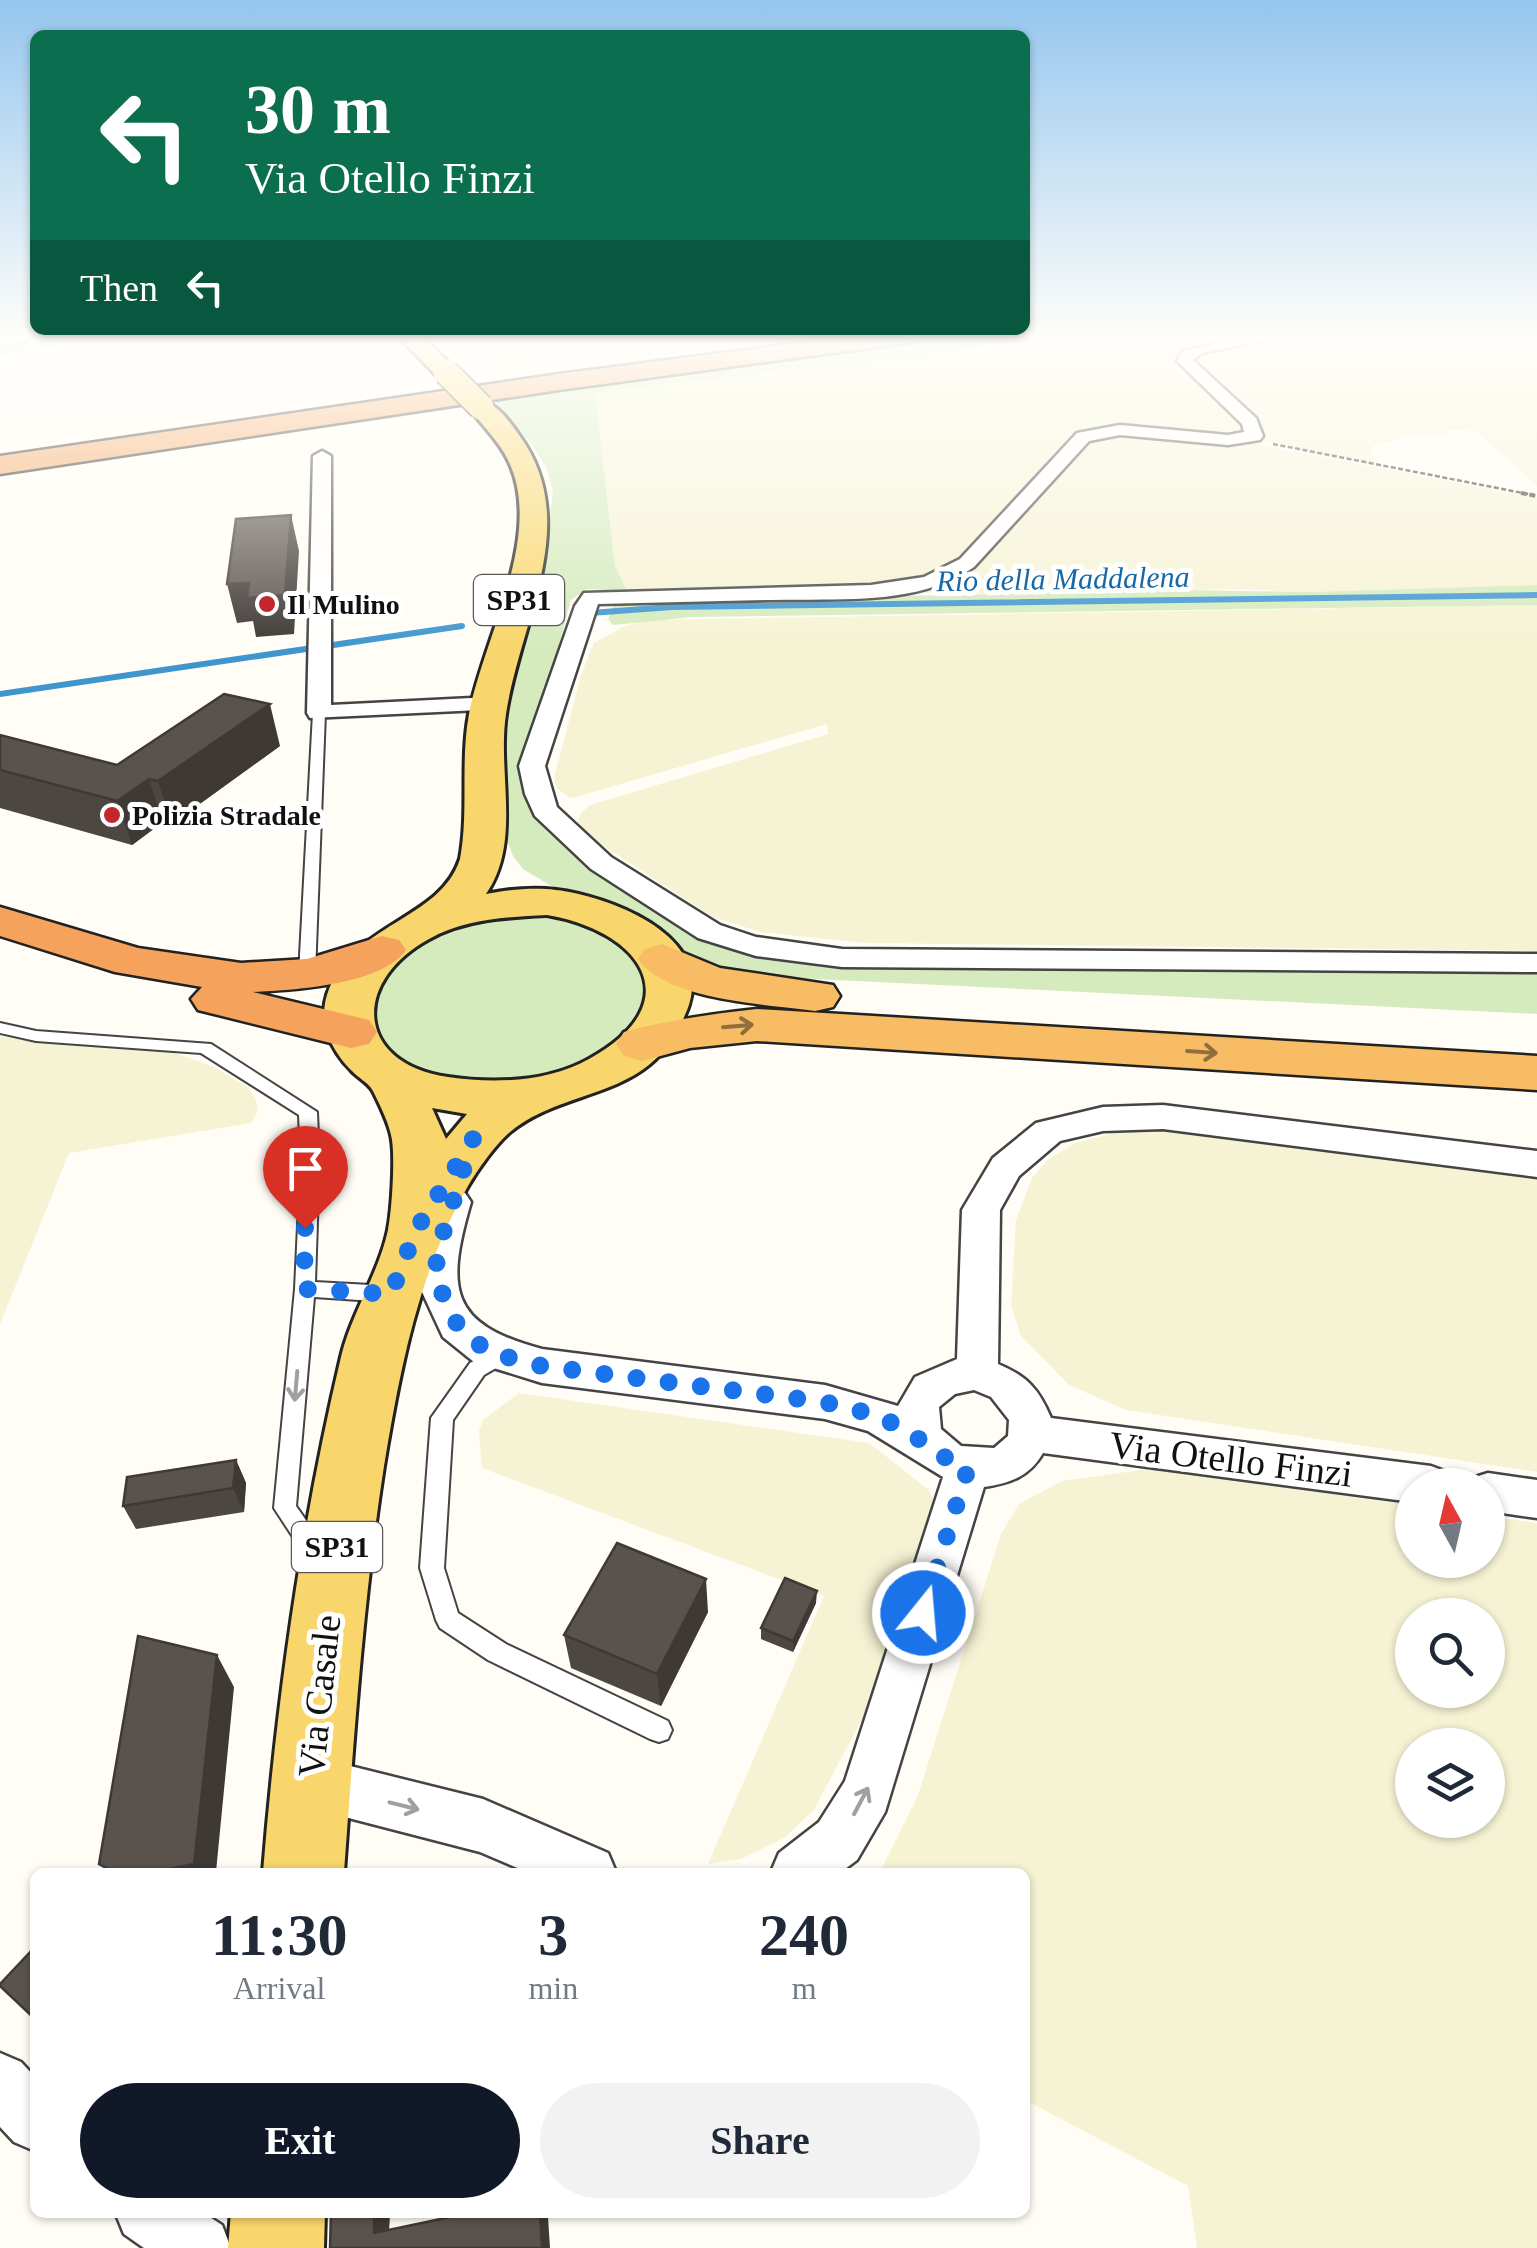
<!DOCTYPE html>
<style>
:root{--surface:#fff;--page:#f2f2f3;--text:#1f2937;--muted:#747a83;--accent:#111827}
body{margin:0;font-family:Georgia,serif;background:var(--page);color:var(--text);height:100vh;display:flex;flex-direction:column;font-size:38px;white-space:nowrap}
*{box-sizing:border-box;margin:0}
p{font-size:32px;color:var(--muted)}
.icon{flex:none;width:55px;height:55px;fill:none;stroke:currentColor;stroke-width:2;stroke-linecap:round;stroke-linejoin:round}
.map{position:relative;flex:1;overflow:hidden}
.side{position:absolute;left:30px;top:1868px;width:1000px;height:350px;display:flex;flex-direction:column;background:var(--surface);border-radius:15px;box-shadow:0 2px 8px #0004}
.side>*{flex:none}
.banner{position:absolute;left:30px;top:30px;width:1000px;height:305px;border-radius:15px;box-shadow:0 2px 8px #0004;background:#0b6e4f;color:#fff;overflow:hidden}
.needle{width:65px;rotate:352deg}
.buttons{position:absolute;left:1395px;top:1468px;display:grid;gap:20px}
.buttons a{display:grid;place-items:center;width:110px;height:110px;border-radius:50%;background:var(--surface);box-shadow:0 2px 8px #0004;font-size:50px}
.pin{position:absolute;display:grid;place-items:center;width:85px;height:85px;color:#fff;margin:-102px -42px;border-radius:50% 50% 50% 0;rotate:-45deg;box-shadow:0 0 10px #0007}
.pin .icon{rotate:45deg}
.me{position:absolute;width:110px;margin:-55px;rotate:17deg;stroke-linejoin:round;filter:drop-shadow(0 0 8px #0008)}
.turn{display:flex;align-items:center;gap:35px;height:210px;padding:0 50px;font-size:45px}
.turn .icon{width:130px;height:130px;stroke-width:2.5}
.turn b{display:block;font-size:70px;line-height:85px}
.then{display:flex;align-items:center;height:95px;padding:0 50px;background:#0003;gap:20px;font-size:38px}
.eta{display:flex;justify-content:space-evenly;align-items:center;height:170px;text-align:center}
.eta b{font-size:60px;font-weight:800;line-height:70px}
.button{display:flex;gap:20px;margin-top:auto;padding:20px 50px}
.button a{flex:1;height:115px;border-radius:60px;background:var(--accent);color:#fff;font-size:40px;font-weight:800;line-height:115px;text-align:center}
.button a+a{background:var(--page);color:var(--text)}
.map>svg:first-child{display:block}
.farmland{fill:#f6f3d4;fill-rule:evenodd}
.green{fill:#d5ebbd}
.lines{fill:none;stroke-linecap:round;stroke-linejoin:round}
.stream{stroke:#3f96cf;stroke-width:6}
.canal{fill:#b9e0f7;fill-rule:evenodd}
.service-casing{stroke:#444;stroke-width:4}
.minor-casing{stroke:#444;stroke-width:5}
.primary-casing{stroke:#222;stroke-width:6}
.trunk-casing{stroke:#222;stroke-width:5}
.motorway-casing{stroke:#222;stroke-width:5}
.path-far1{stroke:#333;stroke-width:2.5;stroke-dasharray:5 2.5;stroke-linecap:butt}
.path{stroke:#333;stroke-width:4;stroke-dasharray:6 2.5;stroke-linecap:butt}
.service{fill:#fff;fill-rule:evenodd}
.minor{fill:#fff;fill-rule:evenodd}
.primary{fill:#f9d66b;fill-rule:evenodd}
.trunk{fill:#f7bc64;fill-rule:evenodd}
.motorway{fill:#f5a25d;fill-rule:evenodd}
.primary-bridge-casing{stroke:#222;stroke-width:28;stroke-linecap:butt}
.primary-bridge{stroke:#f9d66b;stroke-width:25}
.wall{fill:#4d4742}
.shaded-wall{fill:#3f3936}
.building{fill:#5a524d;stroke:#3f3936;stroke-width:2.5}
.oneway{stroke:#906f3f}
.oneway2{stroke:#a0a0a0}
.route{stroke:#1a73e8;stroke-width:18;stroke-dasharray:0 32.4}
.poi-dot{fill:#c4262e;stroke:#fff;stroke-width:4}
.labels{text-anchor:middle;stroke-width:10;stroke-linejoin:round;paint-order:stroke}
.far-poi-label{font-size:28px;font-weight:bold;fill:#111;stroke:#fff;text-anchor:start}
.far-water-label{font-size:30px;font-style:italic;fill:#1768a6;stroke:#fff}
.shield{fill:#fff;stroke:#585858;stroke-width:2.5}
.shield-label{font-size:30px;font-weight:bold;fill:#111}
.near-street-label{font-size:38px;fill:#111;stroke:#fff}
</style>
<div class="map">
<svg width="1537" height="2248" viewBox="0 0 1537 2248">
<rect width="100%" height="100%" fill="#fffdf5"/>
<!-- farmland -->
<path class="farmland" d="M464,335H735L508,361L495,360Z
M1070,335H1269L1192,347L1182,352L1246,423L1243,437L1104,429L1077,436L977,545L948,571L908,584L627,591L615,566L595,393Z
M1296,335H1537V486L1478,433L1466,430L1444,429L1447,435H1402L1401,439L1373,446L1371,451L1377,465L1259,439L1261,430L1257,424L1193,357L1202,351Z
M1133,433L1250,443L1537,498V585L1311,592L1229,589L1076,595L923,593L965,573L1092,437Z
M1537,605V951L864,943L760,932L711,916L585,834L577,824L580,814L590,805L828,734L827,724L576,797L570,798L557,788L554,778L581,675L594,643L623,627L647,620Z
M0,1036L35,1042L167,1050L214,1067L248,1087L256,1099L258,1111L251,1123L69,1153L0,1324Z
M1158,1129L1537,1173V1472L1126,1410L1069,1385L1021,1336L1011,1306L1016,1220L1032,1178L1048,1160L1075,1143L1113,1133Z
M519,1393L869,1443L929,1490L935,1503L873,1698L814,1810L784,1838L741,1859L708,1864L824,1596L482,1468L479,1431L483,1420Z
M1148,1469L1412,1505V1560H1488V1516L1537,1523V2248H1197L1188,2186L1025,2100V1872H880L918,1795L1001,1534L1019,1504L1062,1481ZM1412,1615H1488V1690H1412ZM1412,1745H1488V1820H1412Z"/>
<!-- green -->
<path class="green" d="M954,335L1071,336L595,393L615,566L627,591L587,589L571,600L528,759L536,812L547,828L682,926L738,949L1537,971V1014L753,976L694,960L635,912L553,887L523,869L513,856L507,840L506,723L544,563L553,492L547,469L533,446L491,397Z
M1537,585V605L693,617L613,625L608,619L615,602L1183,590L1311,592Z
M530,914C760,937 602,1127 426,1071C362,1051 354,990 406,950C441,923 488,919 530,914Z"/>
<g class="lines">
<!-- stream -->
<path class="stream" d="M590,613L672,607L1537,595
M0,694L462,626"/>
<!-- canal -->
<path class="canal" d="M72,335H109L102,339L0,355V345Z"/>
<defs>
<path id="service" d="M319,709L325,713L315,974L307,979L299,974L313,713Z
M0,1023L36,1031L211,1044L317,1112L319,1162L315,1282L389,1286L396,1289L399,1294L396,1299L389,1302L314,1297L296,1506L324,1546L328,1553L324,1560L316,1563L308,1560L274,1508L295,1289L301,1162L299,1115L201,1053L36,1041L0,1033Z
M501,1347L508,1349L511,1355L508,1361L484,1375L453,1420L444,1568L458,1613L506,1644L668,1721L672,1730L668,1739L659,1742L650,1739L488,1660L440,1628L436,1620L420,1568L431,1418L470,1363Z"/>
<path id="minor" d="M1256,335H1289L1202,353L1193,360L1256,418L1263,436L1260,440L1228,445L1120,435L1089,441L974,567C917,607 836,598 770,600C713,601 655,603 598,604L545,766L557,807L611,857L720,925L756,937L842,949L1537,954V972L842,967L756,956L698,938L591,869L535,816L525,794L519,766L575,606L584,593L871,585L924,577L960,559L1077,433L1120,425L1228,435L1244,432L1242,424L1177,361L1182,351Z
M322,451L331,456V705L492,697L501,699L504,704L501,709L310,718L307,713L313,456Z
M1163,1105L1537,1151V1177L1163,1129L1103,1131L1060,1141L1019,1176L1000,1210L998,1364C1027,1376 1039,1389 1051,1418L1431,1466L1447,1472L1453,1485H1412V1502L1043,1453C1029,1477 1010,1483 984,1487L885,1812L857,1860L841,1872H771L779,1853L819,1822L845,1781L943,1477L868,1431L825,1419L542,1383L474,1362L443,1337L416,1279L419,1249L439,1193L452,1189L465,1193L471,1202C446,1288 448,1324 542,1349L825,1385L898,1406L915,1377L957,1359L962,1210L993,1158L1036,1123L1103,1107ZM974,1390L991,1397L1009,1420L1008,1436L994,1448L961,1446L941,1429L939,1407L955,1394Z
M1488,1473L1537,1480V1518L1488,1511V1485H1469L1472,1478Z
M310,1756L483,1799L608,1853L616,1872H527L480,1852L310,1808L292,1800L284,1782L292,1764Z
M0,2053L21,2062L35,2077V2151L14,2142L0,2127Z
M115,2212H202L222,2225L231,2248H144L124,2234Z"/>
<path id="primary" d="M397,335H421L458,372L446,379L438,377Z
M481,400C497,404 510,422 519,435C583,522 520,621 506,714C497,773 522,842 486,894C505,890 527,888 546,889C595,892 693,925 692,985C692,1002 686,1013 679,1028C640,1101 565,1087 510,1132C495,1145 478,1169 468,1186C418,1273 400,1369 384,1466C363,1601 354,1736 344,1872H263C277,1700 301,1526 341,1357C351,1314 379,1273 388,1230C392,1210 395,1160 392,1140C390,1125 380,1105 373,1091C368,1082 358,1078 351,1070C332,1051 318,1023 327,995C352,922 440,921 460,859C469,811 460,762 469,714C483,639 544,536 509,462C499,440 482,426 469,407ZM547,915C641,931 692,1002 589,1059C548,1082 494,1084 448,1077C354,1063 352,981 429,939C465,919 507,917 547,915ZM432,1108L467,1114L446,1139Z
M231,2212H325L324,2248H228Z"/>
<path id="trunk" d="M662,944L720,968L833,985L840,996L833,1007L815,1011C767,1004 667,1001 638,959L645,949Z
M757,1009L1537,1056V1090L757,1041L690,1048L642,1061L624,1056L616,1044L624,1032C668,1020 711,1014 757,1009Z"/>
<path id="motorway" d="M860,335H925L913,342L559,390L0,474V456L559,374Z
M0,907L138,948L241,963L307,959L382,936L399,940L406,950C382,985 293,990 253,992L369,1020L377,1032L369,1044L351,1048L198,1010L191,999L202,987L115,972L0,936Z"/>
</defs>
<!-- service casing -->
<use href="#service" class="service-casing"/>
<!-- minor casing -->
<use href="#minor" class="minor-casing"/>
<!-- primary casing -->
<use href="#primary" class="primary-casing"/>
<!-- trunk casing -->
<use href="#trunk" class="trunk-casing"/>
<!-- motorway casing -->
<use href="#motorway" class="motorway-casing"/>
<!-- path-far1 -->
<path class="path-far1" d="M0,346L72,335
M1273,444L1533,495"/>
<!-- path -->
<path class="path" d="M1521,493L1537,496"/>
<!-- service -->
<use href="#service" class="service"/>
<!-- minor -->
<use href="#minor" class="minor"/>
<!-- primary -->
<use href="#primary" class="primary"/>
<!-- trunk -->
<use href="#trunk" class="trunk"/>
<!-- motorway -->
<use href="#motorway" class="motorway"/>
<defs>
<path id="primary-bridge" d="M446,372L481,407"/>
</defs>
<!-- primary-bridge casing -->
<use href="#primary-bridge" class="primary-bridge-casing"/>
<!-- primary-bridge -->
<use href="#primary-bridge" class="primary-bridge"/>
</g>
<!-- wall -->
<path class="wall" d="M0,735L117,765L280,746L172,824L163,822L132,845L0,808Z
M236,1460L246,1483L244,1512L136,1529L123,1506Z
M816,1603L793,1652L761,1639V1628Z
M708,1612L661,1706L571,1668L564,1635Z"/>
<!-- shaded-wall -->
<path class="shaded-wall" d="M291,515L299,551L294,634L256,637L253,621L237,623L227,584L249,583Z
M270,704L280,746L172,824L158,781Z
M149,779L163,822L132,845L117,801Z
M236,1460L246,1483L244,1512L233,1488Z
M706,1579L708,1612L661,1706L657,1674Z
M817,1591L816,1603L793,1652V1641Z
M217,1655L234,1687L216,1872H155Z
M374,2212H387L390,2215L388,2248L374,2233Z
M540,2212H546L548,2217L550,2248H542Z"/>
<!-- building -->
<path class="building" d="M291,515L285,595L247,598L249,583L227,584L236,519Z
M224,694L270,704L158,781L149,779L117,801L0,770V735L117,765Z
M236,1460L233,1488L123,1506L127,1477Z
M617,1543L706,1579L657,1674L564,1635Z
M785,1578L817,1591L793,1641L761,1628Z
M138,1636L217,1655L194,1864L155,1872H114L99,1864Z
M35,1947V2019L0,1986V1984Z
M331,2212H374V2233L474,2212H540L542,2248H330Z"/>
<!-- one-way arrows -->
<defs><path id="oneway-shaft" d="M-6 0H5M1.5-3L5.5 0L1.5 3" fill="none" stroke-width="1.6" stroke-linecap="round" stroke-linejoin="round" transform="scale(2.5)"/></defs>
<g class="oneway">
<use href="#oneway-shaft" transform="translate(738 1026) rotate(-5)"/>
<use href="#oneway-shaft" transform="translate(1202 1052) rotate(4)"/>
</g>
<g class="oneway2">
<use href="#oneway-shaft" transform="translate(296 1386) rotate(95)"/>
<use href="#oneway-shaft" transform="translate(861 1801) rotate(-62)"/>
<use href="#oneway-shaft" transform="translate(404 1806) rotate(14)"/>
</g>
<!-- sky -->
<linearGradient id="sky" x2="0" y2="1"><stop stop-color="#95c6ee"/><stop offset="0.52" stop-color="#fffefa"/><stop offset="1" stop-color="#fffefa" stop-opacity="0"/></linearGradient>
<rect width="1537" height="650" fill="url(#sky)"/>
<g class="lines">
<!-- route -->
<path class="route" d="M305,1228L304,1289L391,1294L416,1230L473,1139L438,1249L435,1278L458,1326L488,1352L542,1366L824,1402L880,1416L927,1444L938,1454L968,1468L923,1613"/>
</g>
<!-- markers -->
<g class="poi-dot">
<circle cx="267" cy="604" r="10"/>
<circle cx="112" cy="815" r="10"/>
</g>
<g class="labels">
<!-- far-poi labels -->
<g class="far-poi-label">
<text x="287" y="614">Il Mulino</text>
<text x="132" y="825">Polizia Stradale</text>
</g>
<!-- far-water labels -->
<g class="far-water-label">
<text transform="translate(1063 579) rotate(-1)" y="10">Rio della Maddalena</text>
</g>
<!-- shield labels -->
<g class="shield">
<rect x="474" y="575" width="90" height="50" rx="8"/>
<rect x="292" y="1522" width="90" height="50" rx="8"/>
</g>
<g class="shield-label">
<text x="519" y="610">SP31</text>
<text x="337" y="1557">SP31</text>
</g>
<!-- near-street labels -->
<g class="near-street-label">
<text transform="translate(1231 1459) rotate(7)" y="13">Via Otello Finzi</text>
<text transform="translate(319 1696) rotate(-84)" y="13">Via Casale</text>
</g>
</g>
</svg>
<div class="buttons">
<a><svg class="needle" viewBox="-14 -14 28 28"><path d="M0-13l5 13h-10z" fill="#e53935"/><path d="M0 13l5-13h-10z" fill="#747a83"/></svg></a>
<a><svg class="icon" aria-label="search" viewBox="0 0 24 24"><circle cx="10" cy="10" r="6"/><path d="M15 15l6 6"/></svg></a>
<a><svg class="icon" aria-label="layers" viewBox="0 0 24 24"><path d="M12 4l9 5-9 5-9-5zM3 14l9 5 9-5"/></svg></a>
</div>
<div class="pin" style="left:305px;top:1228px;background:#d93025"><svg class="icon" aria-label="arrive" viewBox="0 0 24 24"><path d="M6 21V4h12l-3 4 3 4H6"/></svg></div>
<svg class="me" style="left:923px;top:1613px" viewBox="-20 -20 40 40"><circle r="17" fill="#1a73e8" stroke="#fff" stroke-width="3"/><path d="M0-11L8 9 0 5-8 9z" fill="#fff"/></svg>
<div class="banner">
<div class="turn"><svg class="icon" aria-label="left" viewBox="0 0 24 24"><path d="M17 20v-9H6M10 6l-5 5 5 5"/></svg><div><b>30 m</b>Via Otello Finzi</div></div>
<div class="then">Then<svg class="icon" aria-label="left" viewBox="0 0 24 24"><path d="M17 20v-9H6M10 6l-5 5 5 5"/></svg></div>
</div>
<section class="side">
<div class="eta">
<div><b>11:30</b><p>Arrival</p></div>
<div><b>3</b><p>min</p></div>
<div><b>240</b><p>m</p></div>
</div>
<div class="button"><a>Exit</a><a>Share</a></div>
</section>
</div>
